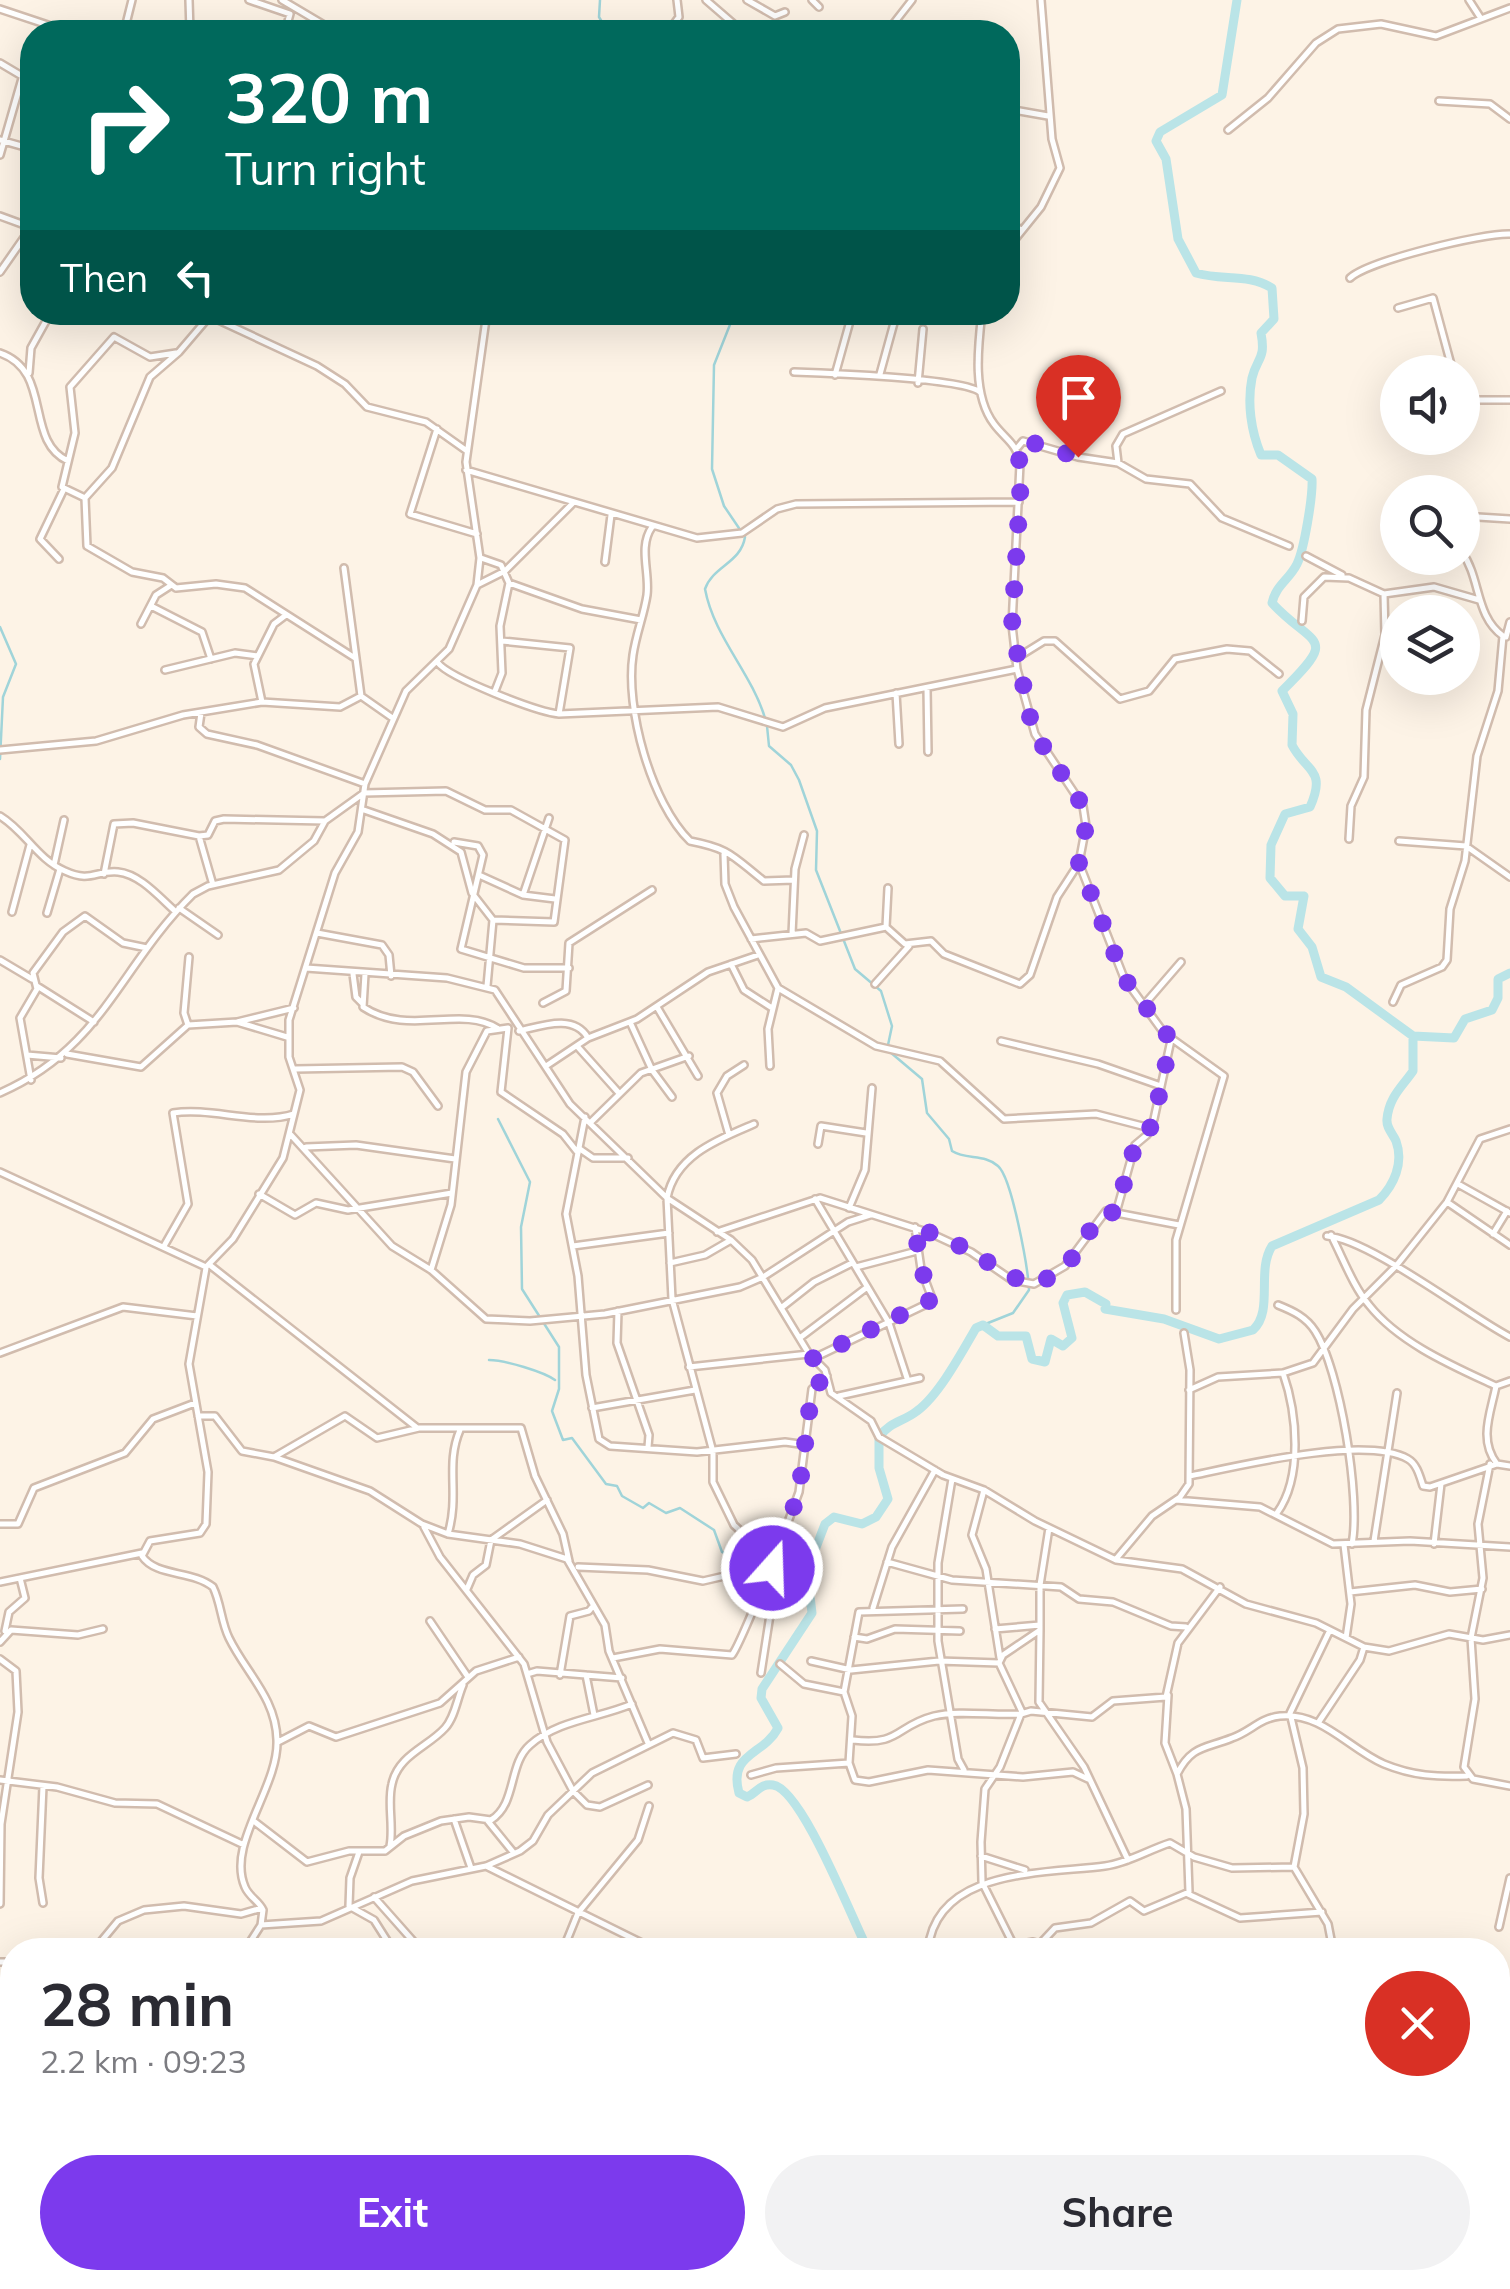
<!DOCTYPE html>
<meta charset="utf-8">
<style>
:root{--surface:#fff;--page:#f2f2f3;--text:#2b2b33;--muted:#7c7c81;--accent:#7c3aed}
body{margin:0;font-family:Mulish,sans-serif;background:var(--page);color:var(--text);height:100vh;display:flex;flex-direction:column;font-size:38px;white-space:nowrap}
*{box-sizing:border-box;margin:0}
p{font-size:32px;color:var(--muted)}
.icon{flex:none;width:55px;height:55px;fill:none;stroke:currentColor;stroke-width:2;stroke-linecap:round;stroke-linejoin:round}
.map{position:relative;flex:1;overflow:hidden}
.side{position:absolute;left:0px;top:1938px;width:1510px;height:352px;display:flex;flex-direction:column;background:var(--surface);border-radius:40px 40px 0 0;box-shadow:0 10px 40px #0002}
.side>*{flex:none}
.top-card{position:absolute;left:20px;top:20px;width:1000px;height:305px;border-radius:40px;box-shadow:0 10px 40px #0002;background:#00695c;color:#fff;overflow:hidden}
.tools{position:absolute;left:1380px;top:355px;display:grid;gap:20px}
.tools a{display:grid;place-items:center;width:100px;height:100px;border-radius:50%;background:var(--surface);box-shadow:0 10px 40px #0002;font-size:50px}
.pin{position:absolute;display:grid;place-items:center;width:85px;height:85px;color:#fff;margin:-102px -42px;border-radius:50% 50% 50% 0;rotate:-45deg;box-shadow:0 0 10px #0007}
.pin .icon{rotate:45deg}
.me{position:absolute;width:110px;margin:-55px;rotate:20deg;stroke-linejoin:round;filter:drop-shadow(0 0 8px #0008)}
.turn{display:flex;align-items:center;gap:35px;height:210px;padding:0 40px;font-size:45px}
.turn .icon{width:130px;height:130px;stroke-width:2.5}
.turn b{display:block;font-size:70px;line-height:85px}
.then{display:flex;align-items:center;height:95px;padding:0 40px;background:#0003;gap:20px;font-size:38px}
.round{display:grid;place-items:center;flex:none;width:105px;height:105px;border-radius:52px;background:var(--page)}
.overview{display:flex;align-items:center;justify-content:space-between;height:170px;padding:0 40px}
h1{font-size:60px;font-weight:700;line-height:75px}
.cta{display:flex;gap:20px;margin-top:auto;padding:20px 40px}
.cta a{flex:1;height:115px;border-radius:60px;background:var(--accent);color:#fff;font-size:40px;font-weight:700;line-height:115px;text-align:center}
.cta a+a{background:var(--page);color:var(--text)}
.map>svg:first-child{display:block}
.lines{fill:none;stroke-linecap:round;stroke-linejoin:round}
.stream{stroke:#a0d4d9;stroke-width:2.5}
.river{stroke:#bae4e7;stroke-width:9}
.minor-casing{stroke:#d1bcae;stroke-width:10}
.minor{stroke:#fff;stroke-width:5}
.route{stroke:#7c3aed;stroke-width:18;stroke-dasharray:0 32.4}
</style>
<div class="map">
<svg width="1510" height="2289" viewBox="0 0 1510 2289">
<rect width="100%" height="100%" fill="#fdf3e6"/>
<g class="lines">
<!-- stream -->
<path class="stream" d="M600,0L599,17L608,32
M735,312L714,365L712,469L724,506L745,537C741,563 713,566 705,589C714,637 751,672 765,718
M0,627L16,664L3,697L0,759
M767,726L769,746L791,765L799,780L817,831L816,870L855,969L881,991L892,1026L888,1045
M890,1052L922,1079L927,1113L949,1139L952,1151C966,1160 985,1154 998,1166C1012,1178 1028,1268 1029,1290L1013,1313L983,1325
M498,1119L530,1182L521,1227L522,1289L559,1347V1389L552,1411L563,1440L572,1438L606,1484L617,1486L622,1496L643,1508L649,1503L666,1513L680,1508L714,1530L722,1552L767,1565
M489,1360C505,1360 544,1372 555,1380
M771,1572L774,1583L783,1587L789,1578L810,1579
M1498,2021L1510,1997
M1498,2052V2064
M1388,2289L1398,2278"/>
<!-- river -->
<path class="river" d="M1413,1036L1454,1038L1465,1019L1492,1010L1498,998V979L1510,973
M868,1950C852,1919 802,1789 773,1785C760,1783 757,1793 747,1797L739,1793C728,1753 763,1756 778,1728L761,1698L762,1689L812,1613L807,1571L825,1524L834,1517L862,1524L876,1517L888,1499L879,1468V1437C891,1421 903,1422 917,1411C939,1395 962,1352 976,1328L983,1325L998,1336H1026L1032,1359L1045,1362L1051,1339L1063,1346L1072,1338L1063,1303L1067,1295L1085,1292L1106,1304L1105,1309L1164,1319L1219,1339L1253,1330C1274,1311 1256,1271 1272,1246L1379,1200C1394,1185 1404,1163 1396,1141C1393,1134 1386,1128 1387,1119C1389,1097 1402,1087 1413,1071V1036L1346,987L1321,977L1312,947L1298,929L1304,896H1285L1270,878L1271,845L1285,814L1310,807C1327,769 1306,772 1292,745L1293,714L1282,691C1340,634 1314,648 1272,603C1276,585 1289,580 1297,564C1304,550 1313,496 1312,479L1278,455H1261C1251,431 1247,403 1252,378C1257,357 1266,360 1261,333L1274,319L1272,288C1248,273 1223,281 1196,273L1178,239L1166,159L1156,141L1160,132L1222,95L1237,0
M940,2278L943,2289"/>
<defs>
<path id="minor" d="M189,0L190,32
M249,0L290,14L285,32
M282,0L336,32
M706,0L743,32
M747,0L775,16L785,12
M812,0L819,7
M1469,0L1480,17
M0,9L69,32
M673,28L684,32
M124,32L132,0
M668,32L679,17L677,0
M887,32L912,0
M0,63L32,82
M1439,101L1490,104L1510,119
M1008,109L1048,116
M1228,130L1268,98L1316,43L1338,29L1381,24L1436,36L1510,8
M0,140L32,149
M0,155L23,75
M0,216L30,227
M1008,221L1021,230
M1008,248L1041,207L1060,168L1052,139L1041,0
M0,272L32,226
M1350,278C1368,261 1482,233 1510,234
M1398,308L1433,298L1453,372
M201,312L317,366L345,384L367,407L426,422L467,451
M982,312C978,347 972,395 994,424C1006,440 1017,443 1020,464L1012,625L1017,669L1035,734L1083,806L1086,826L1079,863L1124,978L1164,1033L1224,1076L1176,1240V1310
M208,318L179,352L150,377L112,468L85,498L87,546L132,572L163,578L176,588L216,584L245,588L355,658
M0,353C53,371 24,441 68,461
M794,372C825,373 962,378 980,392
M29,373L31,348L51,312
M880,374L897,312
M835,375L852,314
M918,383L923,329
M1462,400H1510
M437,429L410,514L477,534
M1018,447L1023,441L1030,443L1078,457L1118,463L1146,479L1190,484L1222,518L1289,546
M1118,463L1116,446L1123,434L1221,391
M466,470L697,538L742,533L777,509L796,504L1019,502
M85,498L62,487L75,433L70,387L114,337L150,357L176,353
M1462,516L1510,519
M652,527C638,547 650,572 647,595C644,615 636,634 633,655C625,708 651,803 690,841C731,849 732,856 764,881L794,880
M1306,556L1342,575
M481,558L501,565L509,583L500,626L502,673L495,691
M59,559L40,539L63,491
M605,562L611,515
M344,568L361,696
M509,583L582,609L641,620
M477,585L505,571L572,504
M151,606L202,632L211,659
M1302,621L1304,597L1324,577L1349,578L1384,594L1434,587L1479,600
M141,624L156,595L170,586
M1506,637L1510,622
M502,641L570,648L559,714
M1015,659L1044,641H1055L1120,699L1149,691L1175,659L1227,649L1250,651L1279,674
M438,663C450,678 537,712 559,714L718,707L783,727L825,708L1017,669
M165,670L235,653L258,656
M927,688L928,752
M896,693L899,744
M262,702L254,664L274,624L286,615
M201,713L199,727L207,734L257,745L365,784
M0,750L96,741L183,715L262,702L340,707L361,696L391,717
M364,810L433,834L461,852L472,893L493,920L487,986
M0,816C25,831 37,859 65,871C91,883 96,870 118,872C140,874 160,898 176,912
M199,836L213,885
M1349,839L1351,806L1364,777L1366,710L1385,635L1384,594
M1399,841L1466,846L1510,877
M454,842L478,846L483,855L461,949L524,968H569
M724,854L725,884L734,907L778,988L876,1046L940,1061L1004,1119L1096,1114L1150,1128
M54,865L64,820
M104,874L114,824L133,823L199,836L208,835L215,821L224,819L325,821
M479,875L523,895L555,899
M523,895L549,818
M179,908L218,935
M12,912L30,845
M47,913L60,869
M886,927L905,944L931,941L944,954L1020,984L1030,975L1057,897L1079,863
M317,933L382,945L389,955L391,976
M792,934L795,869L804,835
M751,939L806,933L820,941L886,927L888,888
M0,960L32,979
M731,964L744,990L772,1008
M306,968L447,978L495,990L570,1104L667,1198L731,1240L752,1260L809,1354L825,1370L831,1393L871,1421L879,1437L943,1475L984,1490L1035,1521L1116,1560L1182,1569L1246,1604L1316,1623L1364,1647L1389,1651L1449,1634L1483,1640L1510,1635
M353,974L356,997L362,1003
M365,974L363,1007C408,1037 460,1005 497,1028
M875,984L909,946
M37,986L94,1022
M1393,1002L1401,985L1442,967L1447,960L1450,909L1465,861L1477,756L1498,691L1503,636C1475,616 1481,579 1462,552
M543,1003L566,991L569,943L652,890
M1143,1006L1181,962
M657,1007L698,1076
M237,1022L287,1037
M630,1022L652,1070L672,1097
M188,1025L184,1013L189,957
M508,1028L501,1092L563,1134L578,1153
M519,1031C541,1026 574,1013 588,1038
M1001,1041L1098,1064L1161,1086
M577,1046L618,1092
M67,1054L141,1067L188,1025L237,1022L294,1008
M27,1055L61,1058
M546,1066L588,1038L637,1019L708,972L758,955
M770,1066L768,1029L778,988
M295,1069L402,1067L413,1072L438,1106
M31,1080L20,1018L37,989L33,973L63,932L85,916L123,943L147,948
M0,1093C103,1048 119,967 193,894L208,886L279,870L314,841L325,821L364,793L446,791L485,810H511L565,840L554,922L493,920
M585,1117L566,1214L578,1276L586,1375L599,1439L610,1446L697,1452L785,1442L807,1445
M591,1122L641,1073L689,1056
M291,1135L392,1246L431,1270L486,1319L530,1321L605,1314L740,1287L763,1277L848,1222L870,1215
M729,1135L717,1093L727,1076L744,1065
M818,1144L821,1126L866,1133
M306,1147L356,1145L455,1159
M580,1149L593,1158H628
M0,1172L206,1267L233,1239L283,1158L300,1090L289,1057V1020L335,873L358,832L365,784L406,691L449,649L477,585L480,558L466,462L487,312
M1458,1184L1510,1213
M259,1194L295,1215L316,1203L348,1210L452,1193
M815,1199L889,1323L907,1378
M1447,1202L1510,1245
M849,1208L865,1170L872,1088
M1116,1213L1135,1145L1147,1135L1154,1119L1171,1040
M717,1232L820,1198L930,1233L971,1252L1012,1280L1034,1284L1065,1266L1106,1211L1179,1225
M1493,1234L1507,1211
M1331,1235C1343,1258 1353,1286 1369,1305C1399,1343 1453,1366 1496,1386L1510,1381
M1327,1236C1369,1239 1466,1314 1510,1337
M164,1246L188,1204L173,1113C213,1107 256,1126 294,1114
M573,1246L669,1233
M670,1263L705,1255L731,1240
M211,1266L416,1427
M856,1267L917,1251
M206,1268L189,1364L208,1472L206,1524L200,1533L150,1541L142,1556C156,1577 192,1570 213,1587C221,1603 221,1622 229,1638C246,1673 276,1698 277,1740C279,1787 226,1844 245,1887C249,1897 259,1901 263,1910L261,1925L245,1950
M431,1270L451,1205L466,1072L487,1031L508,1028
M1278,1305C1293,1311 1306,1317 1315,1331C1340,1369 1361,1499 1352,1544
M781,1308L814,1282L852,1263
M618,1311L617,1343L649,1435L648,1447
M801,1337L866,1288
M0,1353L123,1307L197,1316
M814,1358L933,1301L921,1269L915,1227
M689,1367L809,1354
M1496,1386C1491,1412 1478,1440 1497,1464L1510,1466
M1189,1390L1218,1377L1283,1373L1313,1363L1353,1309L1396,1266L1447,1202L1480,1139L1510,1129
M839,1396L920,1378
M592,1408L695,1390
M198,1416H215L242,1451L274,1457L370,1491L422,1524L448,1534L520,1544L567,1559L605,1625L609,1651L648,1743
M274,1457L345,1416L377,1438L419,1428H521L535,1476L563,1534L569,1561
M1490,1464L1478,1524L1483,1578L1471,1638L1475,1699L1464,1767L1473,1779L1510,1786
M1190,1476C1238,1466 1365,1435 1408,1459C1417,1464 1420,1477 1423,1486L1430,1487L1497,1464
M952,1479L938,1563V1641L958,1759L964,1770
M984,1490L972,1535L986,1569L1000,1658
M1176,1500L1260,1507L1333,1544L1410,1541L1510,1547
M1277,1513C1303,1477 1297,1413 1283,1373
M0,1524H18L34,1488L125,1453L153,1419L195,1403
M424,1527L440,1557L524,1664L547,1742L573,1791L587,1805L600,1807L648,1785
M448,1534C460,1494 445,1465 460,1430
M1374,1541L1397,1393
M1434,1544L1441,1484
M1344,1545L1351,1604L1346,1638
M1116,1559L1152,1516L1180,1497L1189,1484L1190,1370L1184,1333
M774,1560L799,1492L812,1389L827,1376
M887,1562L952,1580L1061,1587L1079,1599L1113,1602L1171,1626L1186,1627
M578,1567L648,1570L703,1581L729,1575L748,1582L772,1602L761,1673
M0,1582L142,1553
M467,1589L473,1575L486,1565L491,1540L547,1500
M1350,1592L1415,1585L1450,1592L1482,1589
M873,1608L892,1547L935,1470
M430,1621L468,1677
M995,1629L1040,1625
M1040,1630L1039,1702L1084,1767L1128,1860
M1330,1630L1290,1713L1303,1768L1304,1814L1294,1867L1328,1924L1333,1950
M5,1631L9,1612L25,1598L20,1578
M854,1637L867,1639L895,1629L960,1631
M0,1642L11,1630L78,1635L103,1629
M613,1658L660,1649L732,1655C739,1646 772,1566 772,1560L734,1525L713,1482V1452L672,1299L667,1198C675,1155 719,1139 754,1124
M0,1659L16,1671L18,1712L1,1824L0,1904
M811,1661L851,1670L939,1661L999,1663
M780,1664L804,1684L844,1692L852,1716L849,1763L855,1780L869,1782L928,1770L1023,1777L1073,1772L1088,1779
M527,1674L537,1671L622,1678
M560,1675L570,1616L589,1611L593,1606
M586,1675L594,1715
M844,1692L859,1612L963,1609
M1168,1695L1165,1743L1177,1774
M1022,1712L999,1663L1003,1655L1040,1630V1585L1049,1528
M1318,1723L1360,1660L1364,1647
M853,1740C901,1746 895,1726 934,1716C960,1710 994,1716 1021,1714
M278,1742L309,1726L336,1737L440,1703L476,1671L519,1657
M751,1775L776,1768L849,1763
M0,1780L57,1787L115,1803L157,1804L244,1845
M43,1786L39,1878L43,1903
M454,1819L471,1868
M487,1820L513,1852
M255,1822L307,1862L349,1851H385L404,1836L441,1821L469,1817L491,1820C517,1804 508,1764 530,1745C558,1720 599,1718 632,1704
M390,1846C394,1826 387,1803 392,1784C398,1755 428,1747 445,1728C455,1717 457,1699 463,1685
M359,1852L350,1878L349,1906L374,1920L393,1950
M981,1856L1025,1870
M486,1866L656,1950
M1188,1894L1240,1918L1322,1912
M374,1897L421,1950
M261,1925L321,1921L412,1881L486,1866L520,1851L533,1841L548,1815L592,1773L673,1733L696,1740L703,1758L736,1754
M1499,1927L1510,1878
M1040,1944L1055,1928L1091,1923L1130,1901L1144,1911L1189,1892L1186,1809L1177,1774C1192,1745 1205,1749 1232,1738C1250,1732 1260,1718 1280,1716C1322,1712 1349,1749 1384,1764C1413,1776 1437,1777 1467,1776
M1016,1945L1033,1942L1061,1950
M94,1950L118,1921L144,1910L184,1906L241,1914L262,1908
M563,1950L578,1913L638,1840L649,1806
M928,1950C936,1868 1044,1874 1105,1866C1128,1863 1148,1850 1170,1843L1194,1857L1232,1868L1294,1867
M1016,1950L982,1882L981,1842L985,1789L1000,1767L1021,1714L1031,1711L1092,1717L1113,1701L1166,1697L1178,1643L1220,1587
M1064,1950H1077
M0,1962H12
M0,2007H12
M0,2048H12
M0,2096L12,2097
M0,2203L12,2214
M0,2260H12
M406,2278L415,2289
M696,2278L701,2289
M802,2278L807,2289
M1154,2278L1159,2289
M88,2289V2278
M209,2289L218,2278
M386,2289L388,2278
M494,2289L560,2284L576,2278
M713,2289L729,2278
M1234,2289L1238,2278"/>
</defs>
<!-- minor casing -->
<use href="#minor" class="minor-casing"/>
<!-- minor -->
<use href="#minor" class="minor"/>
</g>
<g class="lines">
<!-- route -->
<path class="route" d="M772,1568L799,1492L812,1389L827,1376L813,1358L935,1298L921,1270L915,1227C934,1234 954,1242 971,1252C1006,1271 1029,1300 1065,1266C1079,1252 1089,1231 1100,1214L1116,1212L1135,1145L1147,1135L1154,1119L1171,1040L1124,978L1079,863L1086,826L1083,806L1035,734L1028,710L1012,625L1021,479L1018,447L1023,442H1030L1078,457"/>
</g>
</svg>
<div class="tools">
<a><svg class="icon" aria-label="sound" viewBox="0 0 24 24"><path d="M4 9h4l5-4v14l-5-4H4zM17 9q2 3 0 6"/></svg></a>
<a><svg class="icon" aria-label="search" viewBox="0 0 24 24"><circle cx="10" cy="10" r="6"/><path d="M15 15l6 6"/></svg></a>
<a><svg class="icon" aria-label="layers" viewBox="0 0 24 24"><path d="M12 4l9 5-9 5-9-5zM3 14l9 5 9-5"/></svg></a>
</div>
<div class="pin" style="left:1078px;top:457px;background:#d93025"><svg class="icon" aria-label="arrive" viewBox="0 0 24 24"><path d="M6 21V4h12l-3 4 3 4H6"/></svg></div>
<svg class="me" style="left:772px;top:1568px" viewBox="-20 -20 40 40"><circle r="17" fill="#7c3aed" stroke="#fff" stroke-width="3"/><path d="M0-11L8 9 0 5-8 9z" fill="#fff"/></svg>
<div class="top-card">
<div class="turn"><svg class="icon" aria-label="right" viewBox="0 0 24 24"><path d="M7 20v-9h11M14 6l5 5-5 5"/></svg><div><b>320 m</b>Turn right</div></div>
<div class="then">Then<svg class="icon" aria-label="left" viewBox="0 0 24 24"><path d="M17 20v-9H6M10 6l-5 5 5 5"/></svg></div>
</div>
<section class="side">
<div class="overview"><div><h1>28 min</h1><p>2.2 km · 09:23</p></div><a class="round" style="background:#d93025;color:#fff"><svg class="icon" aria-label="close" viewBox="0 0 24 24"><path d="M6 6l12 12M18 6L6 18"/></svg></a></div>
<div class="cta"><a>Exit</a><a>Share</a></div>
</section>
</div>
